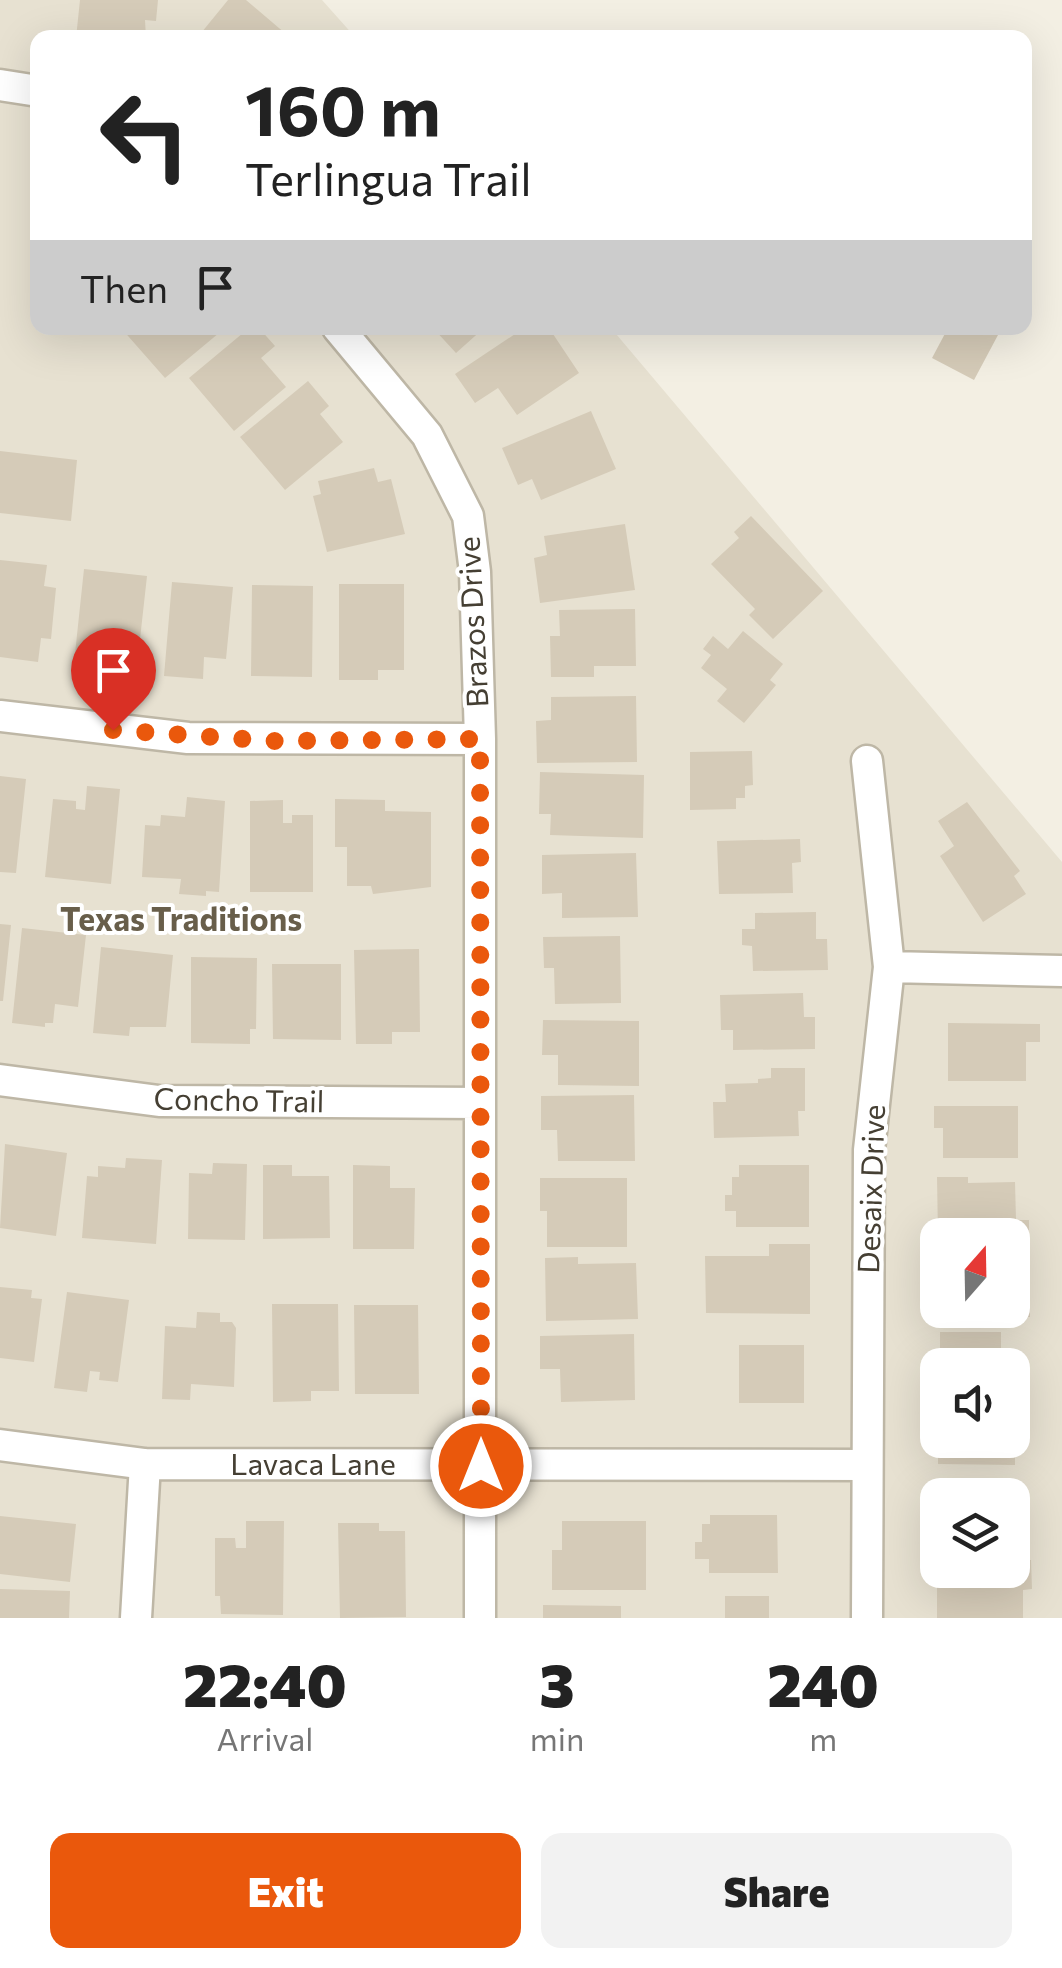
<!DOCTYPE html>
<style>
:root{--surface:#fff;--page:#f2f2f2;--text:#222;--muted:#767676;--accent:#ea580c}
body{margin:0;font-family:Commissioner,sans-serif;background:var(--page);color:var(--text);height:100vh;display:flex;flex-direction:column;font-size:38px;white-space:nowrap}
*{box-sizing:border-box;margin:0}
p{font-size:32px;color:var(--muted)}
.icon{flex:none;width:55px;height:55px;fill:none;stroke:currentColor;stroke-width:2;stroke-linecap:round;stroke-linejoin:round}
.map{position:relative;height:1618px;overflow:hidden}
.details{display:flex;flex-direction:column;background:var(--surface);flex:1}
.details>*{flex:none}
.top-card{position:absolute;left:30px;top:30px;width:1002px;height:305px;border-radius:20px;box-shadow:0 10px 40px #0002;background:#fff;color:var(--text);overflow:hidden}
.needle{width:65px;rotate:20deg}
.buttons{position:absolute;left:920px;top:1218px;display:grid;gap:20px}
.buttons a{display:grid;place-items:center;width:110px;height:110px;border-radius:20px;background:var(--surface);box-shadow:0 10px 40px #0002;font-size:50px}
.pin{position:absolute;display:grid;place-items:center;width:85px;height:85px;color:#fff;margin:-102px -42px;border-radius:50% 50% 50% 0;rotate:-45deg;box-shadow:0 0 10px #0007}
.pin .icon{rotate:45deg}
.me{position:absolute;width:110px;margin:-55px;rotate:0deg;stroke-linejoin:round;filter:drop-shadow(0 0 8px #0008)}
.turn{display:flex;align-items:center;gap:35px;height:210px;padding:0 50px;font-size:45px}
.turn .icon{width:130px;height:130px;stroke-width:2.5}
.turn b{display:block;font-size:70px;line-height:85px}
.then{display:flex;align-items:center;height:95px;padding:0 50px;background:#0003;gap:20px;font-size:38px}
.eta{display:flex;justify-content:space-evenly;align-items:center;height:170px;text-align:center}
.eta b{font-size:60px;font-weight:800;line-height:70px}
.cta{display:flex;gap:20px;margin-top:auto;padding:20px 50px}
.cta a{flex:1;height:115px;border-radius:20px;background:var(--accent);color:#fff;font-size:40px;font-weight:800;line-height:115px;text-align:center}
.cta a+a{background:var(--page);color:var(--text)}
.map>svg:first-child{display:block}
.residential{fill:#e7e1d1;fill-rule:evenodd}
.building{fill:#d5cbb8}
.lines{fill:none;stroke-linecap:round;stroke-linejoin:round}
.street-casing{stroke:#beb7a6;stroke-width:35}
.street{stroke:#fff;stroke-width:30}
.route{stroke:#ea580c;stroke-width:18;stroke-dasharray:0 32.4}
.labels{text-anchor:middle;stroke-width:8;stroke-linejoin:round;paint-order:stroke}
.street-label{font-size:30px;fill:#453f33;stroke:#fff}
.neighbourhood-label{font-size:32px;font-weight:bold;fill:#685e4a;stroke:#fff}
</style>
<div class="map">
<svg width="1062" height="1618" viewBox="0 0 1062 1618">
<rect width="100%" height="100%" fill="#f3efe3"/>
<!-- residential -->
<path class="residential" d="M0,0H322L355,37L38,38V328H611L1062,862V1618H0ZM938,1235H1012V1310H938ZM938,1365H1012V1440H938ZM938,1495H1012V1570H938Z"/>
<!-- building -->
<path class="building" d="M80,0H158L156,21L145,20L146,38H76Z
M228,0H246L286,34L283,38H197Z
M121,328H225L165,378Z
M249,328H259L275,346L261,358L286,387L234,431L189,378Z
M433,328H484L456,353Z
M524,328H549L579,373L517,415L498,388L475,403L455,374Z
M948,328H983L998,335L974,380L932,358Z
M308,381L329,406L320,414L343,442L285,490L240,437Z
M591,411L616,469L541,500L532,479L518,485L502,448Z
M0,451L77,460L71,521L0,513Z
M374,468L378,482L391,479L405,534L327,552L313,496L321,494L318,481Z
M751,516L823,591L773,639L749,615L755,609L711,564L739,538L734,532Z
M625,524L635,590L540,603L534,558L547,555L544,536Z
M0,560L47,565L44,586L56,588L51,639L41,638L38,662L0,657Z
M84,569L147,576L139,648L117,646L115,668L74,663Z
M172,582L233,587L226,659L204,657L203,679L164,676Z
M339,584H404V670H378V680H339Z
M252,585L313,586L312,677L251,676Z
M635,609L636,666H594V677H551L550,636H560L559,610Z
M743,631L783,664L770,680L776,685L744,723L717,701L727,689L701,668L711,655L703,649L713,636L728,649Z
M636,696L637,762L537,763L536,721L551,720V697Z
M752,751L753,785L745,786V798H736V809L690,810V752Z
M540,772L644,775L643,838L550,835L551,814H539Z
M0,776L26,779L16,873L0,872Z
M87,786L120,789L111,884L45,877L53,799L76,801V809L85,810Z
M187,797L225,801L219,892L206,891V896L179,894L181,879L142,877L145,825L160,826L161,815L185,817Z
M335,799L385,800V811L431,812V887L373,894L371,886H347V847H335Z
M283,800V823H292V815H313V892H250V801Z
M967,802L1020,871L1014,876L1026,894L983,922L940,856L954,846L938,821Z
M800,839L801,862L792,863L793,893L719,894L717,841Z
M636,853L638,917L562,918V893L542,894V855Z
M816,912V939H827L828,970L753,971L752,946L742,945V929H755V913Z
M0,924L11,925L3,1001H0Z
M22,928L86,935L78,1007L55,1004L53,1023H45V1027L12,1023Z
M620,936L621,1003L555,1004L554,968H544L543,937Z
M101,947L173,955L166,1027H130L129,1036L93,1033Z
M419,949L420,1032H392V1044H356L354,950Z
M191,957L257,958L256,1029H250V1044L191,1043Z
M272,964H341V1040L273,1039Z
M803,993L804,1017H815V1049L733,1050V1030H721L720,995Z
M543,1020L639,1021V1086L558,1085V1055H542Z
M948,1023L1040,1024V1042H1026V1081H948Z
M771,1068H805V1111H798L799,1136L714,1138L713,1102H726L725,1084L758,1083V1079L771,1078Z
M634,1095L635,1161H558L557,1130H541V1096Z
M934,1106H1018V1158H943V1128H934Z
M5,1144L67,1153L56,1236L0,1228Z
M126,1158L162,1160L156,1244L82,1238L87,1176L98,1177V1166L125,1168Z
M213,1163L247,1164L245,1240L188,1239L189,1173L212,1174Z
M263,1165H292V1176H329L330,1238L263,1239Z
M353,1165L390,1166V1188H415L414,1249H353Z
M739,1165H809V1227H736V1211H725V1195H732V1177H739Z
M937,1177H968V1183L1015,1182L1016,1220H1029V1239L938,1235Z
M540,1178H627V1247H547V1211H540Z
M769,1244H810V1314L706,1313L705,1256H769Z
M578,1257V1264L636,1263L638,1319L546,1321L545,1258Z
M1012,1278H1029L1030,1317H945V1310H1012Z
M0,1287L32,1290L31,1298L42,1299L34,1362L0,1358Z
M67,1292L129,1300L118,1382L99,1380L100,1372L90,1371L87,1392L54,1388Z
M272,1304H338L339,1391H311V1401L273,1402Z
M354,1305H418L419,1394H355Z
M197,1312L220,1313V1322H232L236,1328L234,1387L191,1384L190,1400L162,1399L165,1326L196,1328Z
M940,1332H1001V1355H1015V1365H940Z
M634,1334L635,1400L561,1402L560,1369H540V1336Z
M739,1345H804V1403H739Z
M1012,1409H1030L1029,1441H1015V1465L938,1464V1440H1012Z
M940,1487H1017L1016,1519H1012V1495H940Z
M710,1515H777L778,1573H709V1559H695V1542H702V1524H710Z
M0,1516L76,1524L70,1582L0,1574Z
M246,1521H284L283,1615L221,1614L220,1596H215V1538H235L236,1548H246Z
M562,1521H646V1590H552V1550H562Z
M338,1523H379V1531H405L406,1617L340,1618Z
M1012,1560H1031L1032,1589L1023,1590V1618H937V1570H1012Z
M0,1589L70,1591L69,1618H0Z
M725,1596H769V1618H725Z
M543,1605L621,1606V1618H543Z"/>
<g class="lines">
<defs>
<path id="street" d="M0,85L38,91
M338,328L427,435L468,516L475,572L480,739V1618
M0,716L188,738L480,739
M889,967L1062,971
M0,1080L159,1101L479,1103
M0,1445L145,1464L867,1465
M136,1618L145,1464
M867,1618L869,1150L889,967L867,761"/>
</defs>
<!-- street casing -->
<use href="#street" class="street-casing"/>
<!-- street -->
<use href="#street" class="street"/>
</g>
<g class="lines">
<!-- route -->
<path class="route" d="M113,730L274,741L480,739L481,1466"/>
</g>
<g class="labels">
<!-- street labels -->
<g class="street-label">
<text transform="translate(474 622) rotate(-93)" y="10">Brazos Drive</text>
<text transform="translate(239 1101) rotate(1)" y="10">Concho Trail</text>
<text transform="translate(872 1189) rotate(-88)" y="10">Desaix Drive</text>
<text x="313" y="1475">Lavaca Lane</text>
</g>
<!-- neighbourhood labels -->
<g class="neighbourhood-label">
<text x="181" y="931">Texas Traditions</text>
</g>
</g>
</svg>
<div class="buttons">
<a><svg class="needle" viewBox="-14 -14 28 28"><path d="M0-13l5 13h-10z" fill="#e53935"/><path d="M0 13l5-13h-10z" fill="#767676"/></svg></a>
<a><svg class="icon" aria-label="sound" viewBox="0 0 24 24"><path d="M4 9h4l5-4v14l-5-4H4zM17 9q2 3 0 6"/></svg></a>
<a><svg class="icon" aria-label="layers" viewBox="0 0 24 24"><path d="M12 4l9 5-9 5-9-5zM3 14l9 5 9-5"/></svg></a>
</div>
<div class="pin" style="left:113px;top:730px;background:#d93025"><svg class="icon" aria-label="arrive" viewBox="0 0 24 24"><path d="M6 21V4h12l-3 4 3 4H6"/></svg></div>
<svg class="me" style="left:481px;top:1466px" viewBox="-20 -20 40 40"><circle r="17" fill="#ea580c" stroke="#fff" stroke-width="3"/><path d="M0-11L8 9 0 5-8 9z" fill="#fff"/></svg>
<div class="top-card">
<div class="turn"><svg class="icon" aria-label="left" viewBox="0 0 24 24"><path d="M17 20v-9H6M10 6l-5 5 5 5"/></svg><div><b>160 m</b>Terlingua Trail</div></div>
<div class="then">Then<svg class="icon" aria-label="arrive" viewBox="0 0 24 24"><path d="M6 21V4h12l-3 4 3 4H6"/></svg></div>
</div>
</div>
<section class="details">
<div class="eta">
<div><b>22:40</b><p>Arrival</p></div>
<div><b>3</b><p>min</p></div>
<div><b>240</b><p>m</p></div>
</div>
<div class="cta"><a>Exit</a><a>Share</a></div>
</section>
